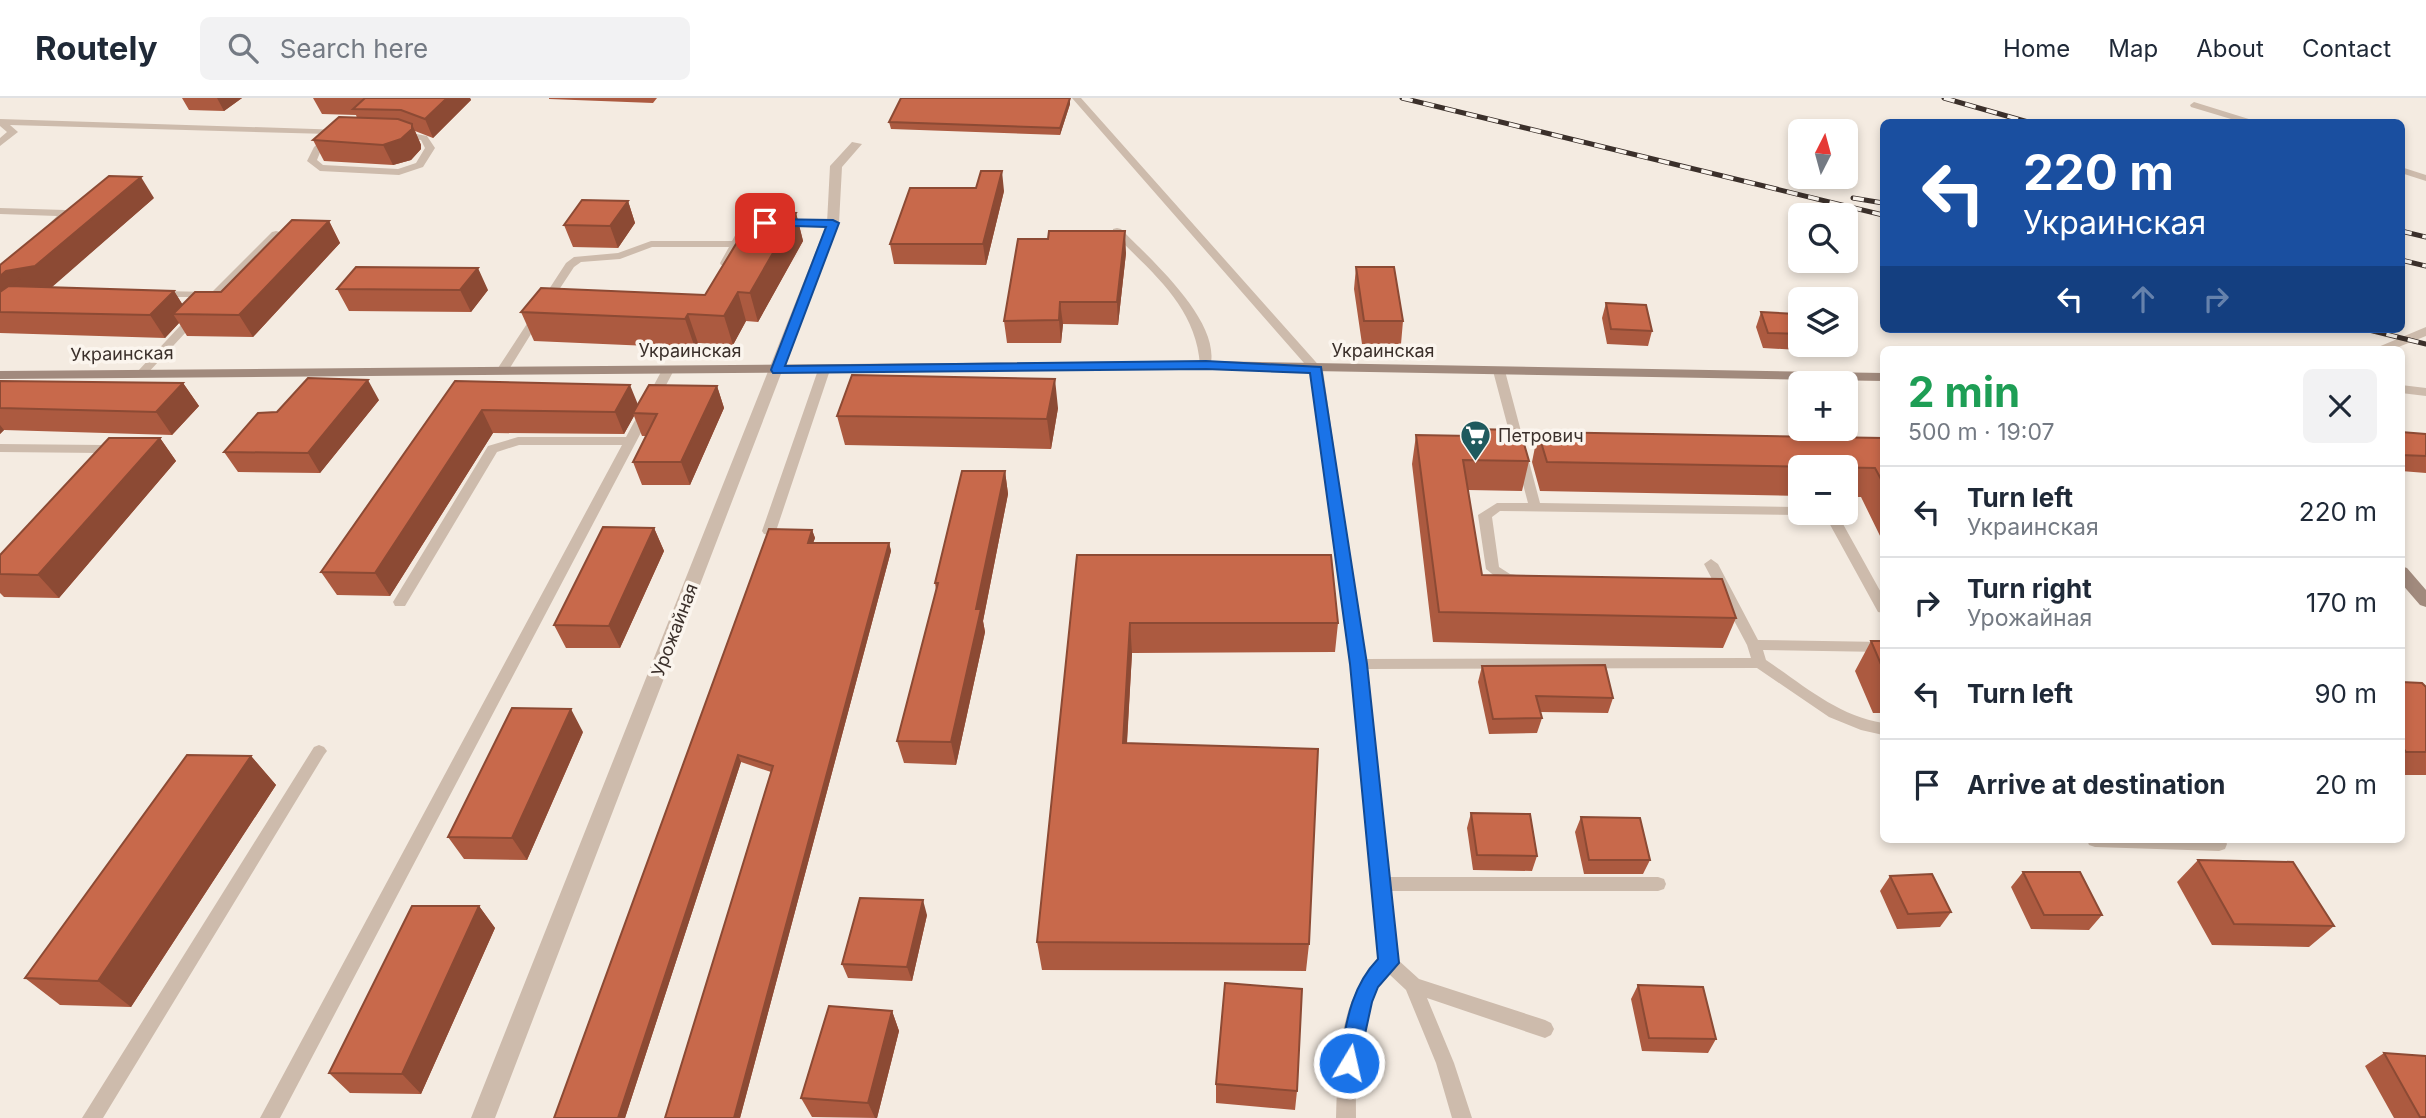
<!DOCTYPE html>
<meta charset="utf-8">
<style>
:root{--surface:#fff;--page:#f2f2f3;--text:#1f2937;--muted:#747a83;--line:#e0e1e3}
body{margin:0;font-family:Inter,sans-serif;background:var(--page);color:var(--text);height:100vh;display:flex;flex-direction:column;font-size:26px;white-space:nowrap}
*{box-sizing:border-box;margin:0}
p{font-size:23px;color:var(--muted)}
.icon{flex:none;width:38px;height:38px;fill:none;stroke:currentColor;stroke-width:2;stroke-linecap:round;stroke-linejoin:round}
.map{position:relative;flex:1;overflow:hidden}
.sheet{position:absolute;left:1880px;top:248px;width:525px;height:497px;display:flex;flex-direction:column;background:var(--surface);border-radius:10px;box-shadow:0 4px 10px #0003}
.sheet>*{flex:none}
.banner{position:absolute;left:1880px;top:21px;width:525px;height:214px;border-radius:10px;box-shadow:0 4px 10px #0003;background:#1a4fa0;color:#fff;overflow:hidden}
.needle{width:46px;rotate:6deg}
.controls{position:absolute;left:1788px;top:21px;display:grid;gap:14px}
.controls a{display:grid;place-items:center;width:70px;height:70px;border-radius:10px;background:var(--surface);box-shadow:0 4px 10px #0003;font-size:35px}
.pin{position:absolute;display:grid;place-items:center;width:60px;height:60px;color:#fff;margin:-30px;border-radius:14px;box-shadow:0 4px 10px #0006}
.me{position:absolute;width:77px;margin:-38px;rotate:9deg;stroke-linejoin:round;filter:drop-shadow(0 0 5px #0008)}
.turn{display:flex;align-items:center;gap:24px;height:147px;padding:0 28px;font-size:32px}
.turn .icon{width:91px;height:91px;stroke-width:2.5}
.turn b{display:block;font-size:49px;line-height:60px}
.lanes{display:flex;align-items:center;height:66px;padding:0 28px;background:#0003;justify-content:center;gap:35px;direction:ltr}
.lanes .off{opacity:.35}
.round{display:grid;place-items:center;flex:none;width:74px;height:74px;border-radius:10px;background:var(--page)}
.head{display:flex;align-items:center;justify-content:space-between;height:119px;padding:0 28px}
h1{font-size:42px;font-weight:700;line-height:52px;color:#1e9e55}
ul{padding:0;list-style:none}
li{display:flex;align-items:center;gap:21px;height:91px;padding:0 28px;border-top:2px solid var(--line)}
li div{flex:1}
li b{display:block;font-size:26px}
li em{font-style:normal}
header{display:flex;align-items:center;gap:42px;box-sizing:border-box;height:98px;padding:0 35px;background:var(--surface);border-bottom:2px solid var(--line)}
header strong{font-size:33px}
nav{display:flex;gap:38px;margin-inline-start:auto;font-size:24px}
.search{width:490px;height:63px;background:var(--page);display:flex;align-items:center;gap:18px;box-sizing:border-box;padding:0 24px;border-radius:10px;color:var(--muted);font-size:26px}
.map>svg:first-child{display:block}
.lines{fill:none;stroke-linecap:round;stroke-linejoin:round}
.lane{fill:#cdbbac;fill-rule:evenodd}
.street{fill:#cdbbac;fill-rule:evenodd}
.secondary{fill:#a18a7d;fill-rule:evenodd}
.rail-casing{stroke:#3b302b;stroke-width:5}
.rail{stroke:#fbf5ee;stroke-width:3.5;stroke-dasharray:11;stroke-linecap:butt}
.wall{fill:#ac5a40}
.shaded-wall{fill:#8c4a34}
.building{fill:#c8694b;stroke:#8c4a34;stroke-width:2}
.route{fill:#1a73e8;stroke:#114b97;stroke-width:2}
.labels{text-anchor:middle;stroke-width:7;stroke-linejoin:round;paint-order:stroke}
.street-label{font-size:18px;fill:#3b302b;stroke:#fbf5ee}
.poi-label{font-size:18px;fill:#3b302b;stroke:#fbf5ee;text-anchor:start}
</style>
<header>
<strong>Routely</strong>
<div class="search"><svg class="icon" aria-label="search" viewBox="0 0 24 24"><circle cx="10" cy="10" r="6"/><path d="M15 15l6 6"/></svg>Search here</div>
<nav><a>Home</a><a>Map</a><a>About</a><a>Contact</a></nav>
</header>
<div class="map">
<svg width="2426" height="1020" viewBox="0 0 2426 1020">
<rect width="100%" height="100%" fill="#f4ebe1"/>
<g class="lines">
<!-- lane -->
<path class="lane" d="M1072,0H1081L1323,272L1364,561L1751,560L1747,547L1704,466L1711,461L1718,466L1758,542L1883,544V554L1763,552L1766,562C1803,587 1838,618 1883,625V637L1861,632L1829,619L1757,570L1366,571L1388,779H1658L1664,781L1666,786L1664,791L1658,793H1390L1397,861L1419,881L1545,922L1551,925L1554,931L1551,937L1545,940L1427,900L1454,965L1472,1020H1452L1436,965L1406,892L1389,876C1352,910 1356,975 1356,1020H1336C1338,967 1337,900 1380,862L1351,566L1311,273Z
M2194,4L2252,22L2254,24H2241L2191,9L2190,7Z
M0,21L344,32V36H331L335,39L321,52L317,62L323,67L398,71L416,65L425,50L421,42L397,38V34L400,33L427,38L435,50L423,69L399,77L320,73L307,63L314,49L329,36L10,27L18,34L0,48V40L7,34L0,28Z
M2401,69L2426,77V83L2401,75Z
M0,110L65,112L70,115L53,130L48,127L57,118L0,116Z
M760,122L765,125L746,136L729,167H721L720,165L729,149H652L620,161L581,164L574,169L549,207H541L540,205L566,165L574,159L618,155L651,143H732L738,132Z
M781,122H833L838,125L833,128L777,127V123Z
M1117,130L1121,131C1149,160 1223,224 1210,269H1202L1200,267C1196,208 1152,175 1113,135V131Z
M276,133L280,134V138L219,199H159L154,196L159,193L212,194L272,134Z
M539,212L544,215L508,273L502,276L498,275L496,273L534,215Z
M196,214L200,215V219L146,277H138V273L192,215Z
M668,269L674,272L280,1020H260L622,347H519L497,354L405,508H395L393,504L488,348L518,339H626L662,272Z
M824,269L830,272L776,433L769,437L764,436L762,433L818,272Z
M1499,270L1505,273L1540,405L1801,409V415H1806L1801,417L1500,413L1492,419L1499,469L1510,476L1523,478L1525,481L1518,486L1502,484L1486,471L1478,417L1497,405H1528L1493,273Z
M0,346L103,347L114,351L117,361L115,364H107L104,356L101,355L0,354Z
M1817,415L1838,417L1883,498V515L1878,514L1828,423Z
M319,647L324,649L327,653L324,657L103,1020H82L314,649Z
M2087,742H2225L2227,746L2225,751L2219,753L2095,749L2089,747Z"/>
<!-- street -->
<path class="street" d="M852,44L862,46L842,69L839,125L495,1020H471L827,125L830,68Z
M2426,229V238L2391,252H2371Z
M2401,287L2426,290V298L2401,295Z"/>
<!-- secondary -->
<path class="secondary" d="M1206,263L1883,275V283L1206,271L0,281V273Z
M2401,468L2407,470L2426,492V509L2420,507L2401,485Z"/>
<defs>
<path id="rail" d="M1402,0L1883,117
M1944,0L2028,24
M1853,100L1883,105
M2401,133L2426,139
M2401,162L2426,168
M2365,231L2426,246"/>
</defs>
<!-- rail casing -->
<use href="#rail" class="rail-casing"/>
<!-- rail -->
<use href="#rail" class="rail"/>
</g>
<!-- wall -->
<path class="wall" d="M182,0H242L224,13L189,12Z
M313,0H470L471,2L433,40L415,33L421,47V51L411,62L393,67L324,63L313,42L357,20L356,17L322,16Z
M549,0H657L653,5L549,1Z
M1070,6L1060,37L891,31L889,24Z
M1004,93L986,167L894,166L890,146Z
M154,100L51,189L174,193L182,206L221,194L329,123L340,145L253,239L187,238L179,225L165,240L0,235V167Z
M628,103L635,125L618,150L573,149L564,127Z
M796,115L803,143L758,224L746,223L733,247L698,245L695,250L534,243L521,214L705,197Z
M1126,155L1118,227L1063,226L1061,245H1007L1004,223Z
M1356,169L1403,223L1401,246H1362L1354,191Z
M337,191L488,192L471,214L349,213Z
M1606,205L1652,233L1648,248L1607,246L1602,220Z
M1761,214L1801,228V245L1798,252L1763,250L1756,229Z
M0,283L183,285L199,308L172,337L4,332L0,336Z
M455,283L638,307L717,288L724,310L690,387H642L633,364L646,338H642L634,318L624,336L493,335L390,498L337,497L321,474Z
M379,302L320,375L238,374L224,354L277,314Z
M1058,310L1051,351L845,347L837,318Z
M1471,331L1529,363L1522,393L1468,392L1482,477L1736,520L1723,550L1433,544L1412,366L1416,337H1470Z
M1538,334L1883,340V444L1861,399H1846V369H1801V398L1540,393L1532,364Z
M2401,334L2426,336V375L2401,373Z
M160,340L176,363L59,500L4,499L0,495V457Z
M1005,373L1008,396L983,523L985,534L956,667L904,665L897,643L936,492L935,485Z
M654,430L664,453L620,550H566L554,527Z
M812,432L815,440L813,445H889L891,453L740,1020H665L771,674L741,664L625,1020H554Z
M1077,457L1338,525L1335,554L1132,555L1127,646L1309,846L1306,873L1042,872L1037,844Z
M1871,543H1883V615H1873L1855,573Z
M1482,568L1613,600L1608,615L1540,614L1542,620L1537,635L1489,636L1478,584Z
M2401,584L2426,589V677H2401Z
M583,634L527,762L464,761L448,739Z
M251,658L276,687L131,909L60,907L25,880Z
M1471,715L1537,758L1532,773L1473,772L1467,730Z
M1581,719L1650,762L1643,776H1584L1575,734Z
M2198,762L2334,828L2309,849L2212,847L2177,784Z
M2023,774L2102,817L2089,832L2031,831L2011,789Z
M1890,778L1951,814L1940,829L1897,831L1880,793Z
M479,808L495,830L421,996L350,995L329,975Z
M927,817L912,883L848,880L842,866Z
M1638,887L1716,941L1708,955L1642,953L1631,901Z
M892,913L899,933L877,1020L812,1019L801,1000Z
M2384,955L2426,1020H2394L2365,968Z
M1216,986L1297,993L1295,1012L1216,1005Z"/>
<!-- shaded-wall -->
<path class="shaded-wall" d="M217,0H242L224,13Z
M447,0H470L471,2L433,40L425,21Z
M1070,0V6L1060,37V30Z
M412,26L421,47V51L411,62L393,67L383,47Z
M1002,73L1004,93L986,167L983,146Z
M141,79L154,100L51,190L0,214V178Z
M628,103L635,125L618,150L610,128Z
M796,115L803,143L758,224L750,195Z
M329,123L340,145L253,239L239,217Z
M1125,133L1126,155L1118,227L1117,204Z
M478,170L488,192L471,214L460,192Z
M174,193L188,215L173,216L179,225L165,240L150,217Z
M738,194L746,223L733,247L724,218Z
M1060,204L1063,226L1061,245L1059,222Z
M688,216L698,245L695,250L685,221Z
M1055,281L1058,310L1051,351L1047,321Z
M368,282L379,302L320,375L308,355Z
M183,285L199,308L172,337L156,314Z
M630,287L639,309L633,315L634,318L624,336L615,314Z
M717,288L724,310L690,387L681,364Z
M482,312L493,335L390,498L375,475Z
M0,327L4,332L0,336Z
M160,340L176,363L59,500L38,477Z
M1005,373L1008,396L983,523L985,534L956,667L951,644L976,511Z
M654,430L664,453L620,550L609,528Z
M812,432L815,440L810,453L808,445Z
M889,445L891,453L740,1020H734Z
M1130,525L1132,555L1125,675L1123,645Z
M571,611L583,634L527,762L512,740Z
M738,657L741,664L625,1020H618Z
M251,658L276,687L131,909L98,883Z
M923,802L927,817L912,883L907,869Z
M479,808L495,830L421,996L402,976Z
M892,913L899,933L877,1020H875L868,1005Z"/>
<!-- building -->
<path class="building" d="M365,0H447L425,21L401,12L353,11Z
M901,0H1070L1060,30L889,24Z
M339,19L398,21L412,26V31L401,41L383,47L313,42Z
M981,73H1002L983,146H890L910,90H976Z
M109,78L141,79L35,168L6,173L0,178V167Z
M582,102L628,103L610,128L564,127Z
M756,113L796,115L750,195L738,194L724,218L688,216L685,221L521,214L541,190L705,197Z
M292,122L329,123L239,217L173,216L195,194H221Z
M1049,133H1125L1117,204H1060L1059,222L1004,223L1018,141H1048Z
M356,169L478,170L460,192L337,191Z
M1356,169H1394L1403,223H1364Z
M20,180L11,188L174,193L150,217L0,214V194Z
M1606,205L1646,207L1652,233L1611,231Z
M1761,214L1796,216L1801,228V236L1768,235Z
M852,277L1055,281L1047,321L837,318Z
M308,280L368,282L308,355L224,354L258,315L277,314Z
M0,283L183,285L156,314L0,310Z
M455,283L630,287L615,314L482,312L375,475L321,474Z
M649,287L717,288L681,364H633L657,316L633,315Z
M1471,331L1520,332L1529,363L1463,362L1482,477L1722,481L1736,520L1439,514L1416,337L1472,338Z
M1538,334L1883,340V385L1875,370L1547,364Z
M2401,334L2426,336V358L2401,357Z
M109,340H160L38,477L0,476V457Z
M962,373H1005L976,511H981L951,644L897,643L938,485H935Z
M603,429L654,430L609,528L554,527Z
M769,431L812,432L808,445H889L734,1020H665L773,668L738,657L618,1020H554Z
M1077,457H1331L1338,525H1130L1123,645L1318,651L1309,846L1037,844Z
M1871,543H1883V571Z
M1605,567L1613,600L1536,598L1542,620L1493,621L1482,568Z
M2401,584L2422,585L2426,589V654H2406L2401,647Z
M512,610L571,611L512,740L448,739Z
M187,657L251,658L98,883L25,880Z
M1471,715L1530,716L1537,758L1477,757Z
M1581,719L1640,720L1650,762H1589Z
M2198,762L2293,764L2334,828L2234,826Z
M2023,774H2080L2102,817H2044Z
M1932,776L1951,814L1908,816L1890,778Z
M860,800L923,802L907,869L842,866Z
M412,808H479L402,976L329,975Z
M1225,885L1302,891L1297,993L1216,986Z
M1638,887L1703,889L1716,941L1649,940Z
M829,908L892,913L868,1005L801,1000Z
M2384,955L2426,958V1019H2420Z"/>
<!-- route -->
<path class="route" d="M765,121L833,122L839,125L785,268L1206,263L1321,269L1367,566L1399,865L1378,889L1372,904L1357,973L1349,976L1342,973L1339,965C1346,927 1350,890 1378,861L1350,566L1310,275L1206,271L773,275L771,272L826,129L761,127L759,125Z"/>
<!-- icons -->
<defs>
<symbol id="supermarket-pin" viewBox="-11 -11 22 30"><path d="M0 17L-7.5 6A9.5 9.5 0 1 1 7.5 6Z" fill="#1f5a5e" stroke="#fbf5ee"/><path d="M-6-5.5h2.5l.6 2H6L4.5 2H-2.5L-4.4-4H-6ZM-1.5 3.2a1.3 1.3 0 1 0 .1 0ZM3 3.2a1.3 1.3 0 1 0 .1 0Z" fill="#fff"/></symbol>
</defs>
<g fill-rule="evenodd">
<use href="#supermarket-pin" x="1458" y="320" width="35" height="47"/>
</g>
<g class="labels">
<!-- street labels -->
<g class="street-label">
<text x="690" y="259">Украинская</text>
<text x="1383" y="259">Украинская</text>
<text transform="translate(122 256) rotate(-1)" y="6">Украинская</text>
<text transform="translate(675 532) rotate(-69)" y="6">Урожайная</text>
</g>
<!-- poi labels -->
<g class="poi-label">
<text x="1498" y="344">Петрович</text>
</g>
</g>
</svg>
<div class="controls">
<a><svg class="needle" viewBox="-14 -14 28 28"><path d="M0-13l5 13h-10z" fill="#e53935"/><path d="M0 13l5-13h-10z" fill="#747a83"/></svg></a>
<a><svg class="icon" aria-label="search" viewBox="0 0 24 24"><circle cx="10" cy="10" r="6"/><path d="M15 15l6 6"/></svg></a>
<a><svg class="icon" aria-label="layers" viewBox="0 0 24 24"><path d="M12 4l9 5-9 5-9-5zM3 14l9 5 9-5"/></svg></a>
<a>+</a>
<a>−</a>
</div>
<div class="pin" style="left:765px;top:125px;background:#d93025"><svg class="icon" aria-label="arrive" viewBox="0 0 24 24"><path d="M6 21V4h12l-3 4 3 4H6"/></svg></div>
<svg class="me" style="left:1349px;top:965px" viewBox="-20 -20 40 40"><circle r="17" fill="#1a73e8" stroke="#fff" stroke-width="3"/><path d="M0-11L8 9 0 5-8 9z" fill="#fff"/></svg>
<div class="banner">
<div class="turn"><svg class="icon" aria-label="left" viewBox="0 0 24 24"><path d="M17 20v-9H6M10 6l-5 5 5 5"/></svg><div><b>220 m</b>Украинская</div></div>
<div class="lanes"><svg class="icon" aria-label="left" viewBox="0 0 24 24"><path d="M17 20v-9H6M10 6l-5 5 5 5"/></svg><svg class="icon off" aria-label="ahead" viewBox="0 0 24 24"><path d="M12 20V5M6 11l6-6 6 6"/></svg><svg class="icon off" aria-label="right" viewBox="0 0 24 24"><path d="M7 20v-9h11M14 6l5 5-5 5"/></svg></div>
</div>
<section class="sheet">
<div class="head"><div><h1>2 min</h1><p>500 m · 19:07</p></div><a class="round"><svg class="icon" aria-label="close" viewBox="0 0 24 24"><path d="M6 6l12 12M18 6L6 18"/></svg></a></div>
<ul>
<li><svg class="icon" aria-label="left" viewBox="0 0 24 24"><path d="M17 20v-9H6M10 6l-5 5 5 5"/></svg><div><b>Turn left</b><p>Украинская</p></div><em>220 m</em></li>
<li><svg class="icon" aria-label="right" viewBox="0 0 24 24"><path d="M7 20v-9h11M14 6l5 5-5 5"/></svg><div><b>Turn right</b><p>Урожайная</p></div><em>170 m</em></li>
<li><svg class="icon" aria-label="left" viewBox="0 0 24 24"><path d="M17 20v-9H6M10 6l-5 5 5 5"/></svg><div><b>Turn left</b></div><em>90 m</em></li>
<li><svg class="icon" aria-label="arrive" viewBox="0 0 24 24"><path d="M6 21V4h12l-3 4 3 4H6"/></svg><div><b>Arrive at destination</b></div><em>20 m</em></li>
</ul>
</section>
</div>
